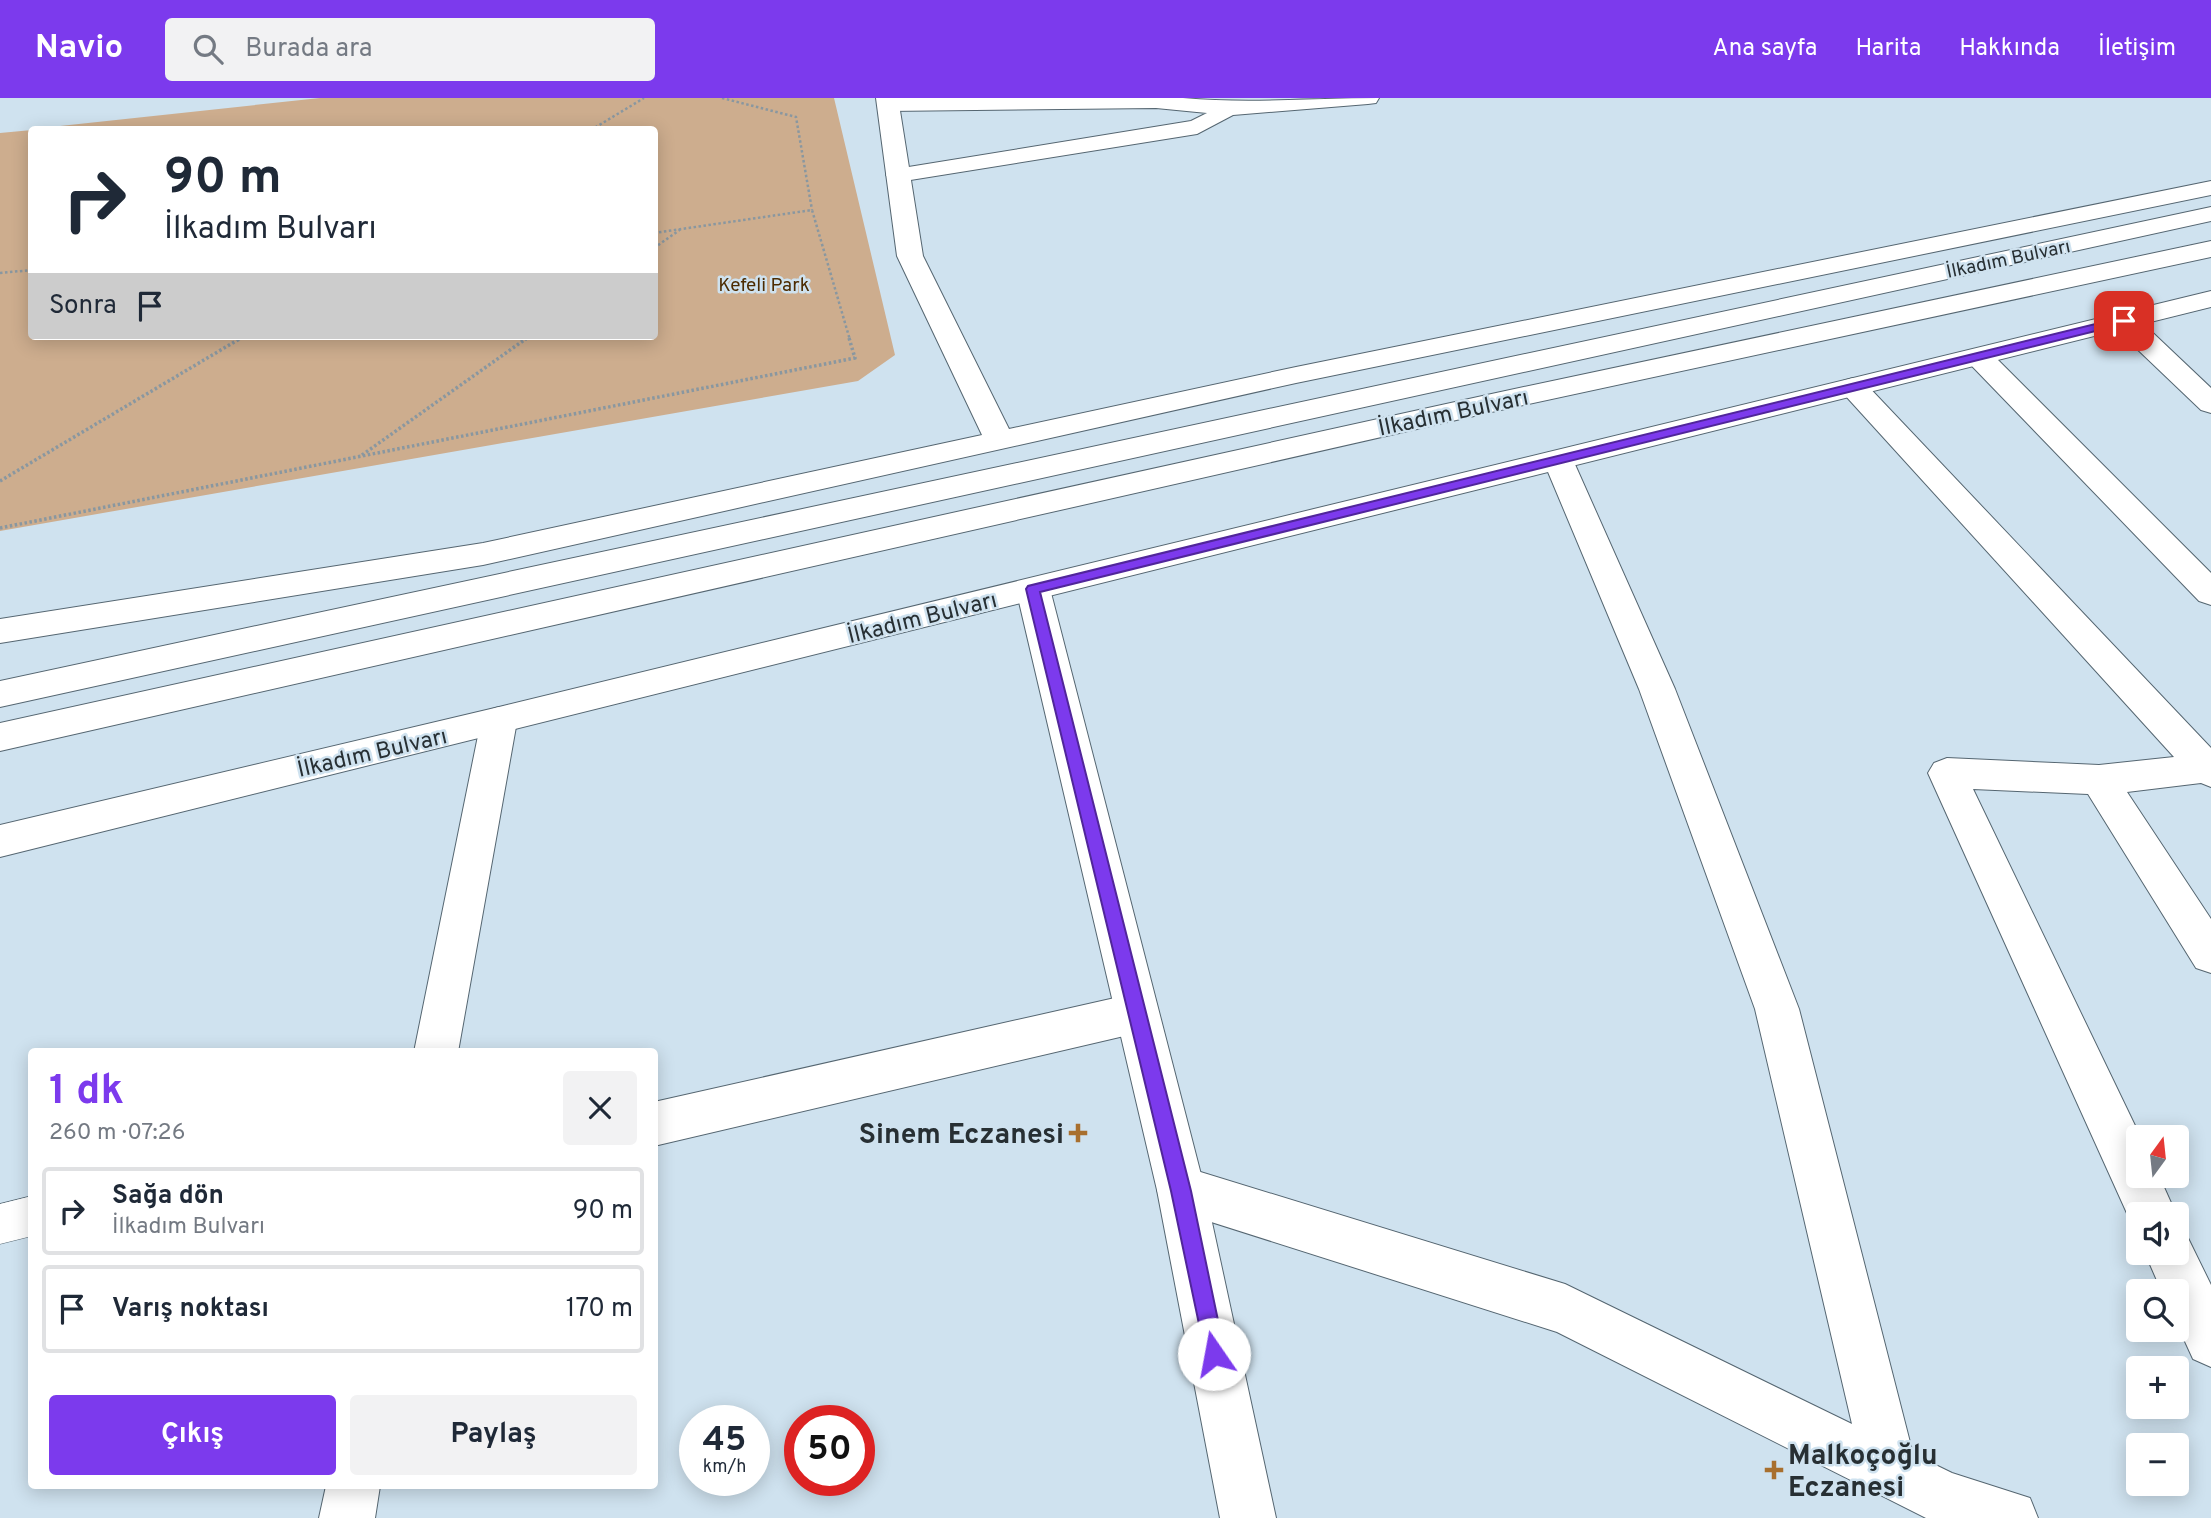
<!DOCTYPE html>
<html lang="tr">
<meta charset="utf-8">
<style>
:root{--surface:#fff;--page:#f2f2f3;--text:#1f2937;--muted:#747a83;--line:#e0e1e3;--accent:#7c3aed}
body{margin:0;font-family:Overpass,sans-serif;background:var(--page);color:var(--text);height:100vh;display:flex;flex-direction:column;font-size:26px;white-space:nowrap}
*{box-sizing:border-box;margin:0}
p{font-size:23px;color:var(--muted)}
.icon{flex:none;width:38px;height:38px;fill:none;stroke:currentColor;stroke-width:2;stroke-linecap:round;stroke-linejoin:round}
.map{position:relative;flex:1;overflow:hidden}
.details{position:absolute;left:28px;top:950px;width:630px;height:441px;display:flex;flex-direction:column;background:var(--surface);border-radius:7px;box-shadow:0 4px 18px #0003}
.details>*{flex:none}
.guide{position:absolute;left:28px;top:28px;width:630px;height:214px;border-radius:7px;box-shadow:0 4px 18px #0003;background:#fff;color:var(--text);overflow:hidden}
.needle{width:46px;rotate:15deg}
.fabs{position:absolute;left:2126px;top:1027px;display:grid;gap:14px}
.fabs a{display:grid;place-items:center;width:63px;height:63px;border-radius:7px;background:var(--surface);box-shadow:0 4px 18px #0003;font-size:35px}
.speed{position:absolute;left:679px;top:1307px;display:flex;gap:14px;font-size:35px;font-weight:700;text-align:center}
.speed>*{display:grid;place-content:center;width:91px;height:91px;border-radius:50%;background:var(--surface);box-shadow:0 4px 18px #0003;line-height:1}
.speed small{font-size:18px;font-weight:400}
.speed .limit{border:10px solid #d22;background:#fff;color:#111}
.pin{position:absolute;display:grid;place-items:center;width:60px;height:60px;color:#fff;margin:-30px;border-radius:14px;box-shadow:0 4px 10px #0006}
.me{position:absolute;width:77px;margin:-38px;rotate:348deg;stroke-linejoin:round;filter:drop-shadow(0 0 5px #0008)}
.turn{display:flex;align-items:center;gap:24px;height:147px;padding:0 21px;font-size:32px}
.turn .icon{width:91px;height:91px;stroke-width:2.5}
.turn b{display:block;font-size:49px;line-height:60px}
.then{display:flex;align-items:center;height:66px;padding:0 21px;background:#0003;gap:14px;font-size:26px}
.round{display:grid;place-items:center;flex:none;width:74px;height:74px;border-radius:7px;background:var(--page)}
.summary{display:flex;align-items:center;justify-content:space-between;height:119px;padding:0 21px}
h1{font-size:42px;font-weight:700;line-height:52px;color:var(--accent)}
.button{display:flex;gap:14px;margin-top:auto;padding:14px 21px}
.button a{flex:1;height:80px;border-radius:7px;background:var(--accent);color:#fff;font-size:28px;font-weight:700;line-height:80px;text-align:center}
.button a+a{background:var(--page);color:var(--text)}
ul{padding:0;list-style:none}
li{display:flex;align-items:center;gap:21px;height:88px;margin:0 14px 10px;padding:0 7px;border:4px solid var(--line);border-radius:7px}
li div{flex:1}
li b{display:block;font-size:26px}
li em{font-style:normal}
header{display:flex;align-items:center;gap:42px;box-sizing:border-box;height:98px;padding:0 35px;background:var(--accent);color:#fff}
header strong{font-size:33px}
nav{display:flex;gap:38px;margin-inline-start:auto;font-size:24px}
.search{width:490px;height:63px;background:var(--page);display:flex;align-items:center;gap:18px;box-sizing:border-box;padding:0 24px;border-radius:7px;color:var(--muted);font-size:26px}
.map>svg:first-child{display:block}
.green{fill:#cdad8e}
.lines{fill:none;stroke-linecap:round;stroke-linejoin:round}
.lane-casing{stroke:#556671;stroke-width:1}
.street-casing{stroke:#556671;stroke-width:2}
.secondary-casing{stroke:#556671;stroke-width:2}
.primary-casing{stroke:#556671;stroke-width:2}
.highway-casing{stroke:#556671;stroke-width:2}
.path-far1{stroke:#8997a0;stroke-width:2.5;stroke-dasharray:2.5 2.5;stroke-linecap:butt}
.path{stroke:#8997a0;stroke-width:3.5;stroke-dasharray:2.5 2.5;stroke-linecap:butt}
.lane{fill:#fff;fill-rule:evenodd}
.street{fill:#fff;fill-rule:evenodd}
.secondary{fill:#fff;fill-rule:evenodd}
.primary{fill:#fff;fill-rule:evenodd}
.highway{fill:#fff;fill-rule:evenodd}
.route{fill:#7c3aed;stroke:#51269a;stroke-width:2}
.poi-dot{fill:#a86f2e;stroke:#cfe2ef;stroke-width:2.5}
.labels{text-anchor:middle;stroke-width:5;stroke-linejoin:round;paint-order:stroke}
.far-street-label{font-size:19px;fill:#272f33;stroke:#cfe2ef}
.far-park-label{font-size:19px;fill:#4c2b01;stroke:#cfe2ef}
.street-label{font-size:23px;fill:#272f33;stroke:#cfe2ef}
.near-poi-label{font-size:28px;font-weight:bold;fill:#272f33;stroke:#cfe2ef;text-anchor:end}
</style>
<header>
<strong>Navio</strong>
<div class="search"><svg class="icon" aria-label="search" viewBox="0 0 24 24"><circle cx="10" cy="10" r="6"/><path d="M15 15l6 6"/></svg>Burada ara</div>
<nav><a>Ana sayfa</a><a>Harita</a><a>Hakkında</a><a>İletişim</a></nav>
</header>
<div class="map">
<svg width="2211" height="1420" viewBox="0 0 2211 1420">
<rect width="100%" height="100%" fill="#cfe2ef"/>
<!-- green -->
<path class="green" d="M320,0H834L895,257L858,283L0,433V35L32,32V238H654V32L32,31Z"/>
<g class="lines">
<defs>
<path id="lane" d="M32,1098V1138L0,1146V1106Z"/>
<path id="street" d="M886,0H1183C1248,6 1314,0 1379,0L1376,5L1368,6L1233,17L1197,36L898,84L890,82L886,77L890,72L1191,23L1207,15L1156,10L888,13L880,11L877,6Z
M2124,215L2134,217L2211,290V315L2201,312L2114,229L2111,223L2114,217Z
M1979,251L1989,253L2211,475V507L2199,503L1969,265L1965,259L1969,253Z
M1853,280L1863,283L2211,650V689L2201,685L2127,694L2211,821V875L2196,870L2088,696L1973,691L2141,1040L2138,1078H2159L2176,1116H2138V1134L2135,1133L1928,675L1934,665L1947,660L2099,667L2174,659L1843,295L1839,289L1843,283Z
M1558,353L1569,355L1573,362L1675,591L1799,911L1913,1356L1952,1375L2030,1400L2038,1420H1926L1557,1234L1164,1109L1157,1092L1164,1075L1181,1068L1565,1186L1852,1326L1755,911L1639,591L1543,362L1547,355Z
M499,609L512,613L517,623L458,954H414L481,623L486,613Z
M1137,895L1152,901L1159,915L1152,929L1137,935L654,1048V1004Z
M2177,1133L2187,1138L2211,1187V1269L2193,1261L2177,1226V1194H2162L2145,1155H2177Z
M326,1388H380L375,1420H319Z"/>
<path id="secondary" d="M1033,480L1045,483L1050,491L1205,1092L1276,1420H1220L1157,1092L1016,491L1021,483Z"/>
<path id="primary" d="M876,0H898L923,158L1009,331L1296,269L2211,83V97L1296,285L483,467L0,545V521L483,445L982,337L897,158Z
M2211,193V209L0,759V727L499,609Z"/>
<path id="highway" d="M2211,109V123L0,609V583Z
M2211,143V159L1496,313L0,653V625L1496,295Z"/>
</defs>
<!-- lane casing -->
<use href="#lane" class="lane-casing"/>
<!-- street casing -->
<use href="#street" class="street-casing"/>
<!-- secondary casing -->
<use href="#secondary" class="secondary-casing"/>
<!-- primary casing -->
<use href="#primary" class="primary-casing"/>
<!-- highway casing -->
<use href="#highway" class="highway-casing"/>
<!-- path-far1 -->
<path class="path-far1" d="M722,0L796,19L812,112
M591,32L644,0
M654,135L812,112L850,242
M654,150L681,131
M0,175L32,172
M238,242L244,238
M525,242L530,238"/>
<!-- path -->
<path class="path" d="M362,357L527,240
M0,383L241,240
M0,430L855,260L849,240"/>
<!-- lane -->
<use href="#lane" class="lane"/>
<!-- street -->
<use href="#street" class="street"/>
<!-- secondary -->
<use href="#secondary" class="secondary"/>
<!-- primary -->
<use href="#primary" class="primary"/>
<!-- highway -->
<use href="#highway" class="highway"/>
</g>
<!-- route -->
<path class="route" d="M2124,219L2128,220V225L1040,494L1191,1093L1225,1256L1222,1264L1214,1267L1207,1264L1171,1093L1026,491L1028,488Z"/>
<!-- markers -->
<g class="poi-dot">
<path d="M1074.5 1024.5h7v7h7v7h-7v7h-7v-7h-7v-7h7z"/>
<path d="M1770.5 1361.5h7v7h7v7h-7v7h-7v-7h-7v-7h7z"/>
</g>
<g class="labels">
<!-- far-street labels -->
<g class="far-street-label">
<text transform="translate(2008 160) rotate(-12)" y="7">İlkadım Bulvarı</text>
</g>
<!-- far-park labels -->
<g class="far-park-label">
<text x="764" y="193">Kefeli Park</text>
</g>
<!-- street labels -->
<g class="street-label">
<text transform="translate(1453 314) rotate(-12)" y="8">İlkadım Bulvarı</text>
<text transform="translate(922 519) rotate(-14)" y="8">İlkadım Bulvarı</text>
<text transform="translate(372 654) rotate(-13)" y="8">İlkadım Bulvarı</text>
</g>
<!-- near-poi labels -->
<g class="near-poi-label">
<text x="1064" y="1045">Sinem Eczanesi</text>
<text x="1788" y="1366" text-anchor="start">Malkoçoğlu<tspan x="1788" dy="32">Eczanesi</tspan></text>
</g>
</g>
</svg>
<div class="fabs">
<a><svg class="needle" viewBox="-14 -14 28 28"><path d="M0-13l5 13h-10z" fill="#e53935"/><path d="M0 13l5-13h-10z" fill="#747a83"/></svg></a>
<a><svg class="icon" aria-label="sound" viewBox="0 0 24 24"><path d="M4 9h4l5-4v14l-5-4H4zM17 9q2 3 0 6"/></svg></a>
<a><svg class="icon" aria-label="search" viewBox="0 0 24 24"><circle cx="10" cy="10" r="6"/><path d="M15 15l6 6"/></svg></a>
<a>+</a>
<a>−</a>
</div>
<div class="speed"><div>45<small>km/h</small></div><div class="limit">50</div></div>
<div class="pin" style="left:2124px;top:223px;background:#d93025"><svg class="icon" aria-label="arrive" viewBox="0 0 24 24"><path d="M6 21V4h12l-3 4 3 4H6"/></svg></div>
<svg class="me" style="left:1214px;top:1256px" viewBox="-20 -20 40 40"><circle r="19" fill="#fff"/><path d="M0-13L10 11 0 6-10 11z" fill="#7c3aed"/></svg>
<div class="guide">
<div class="turn"><svg class="icon" aria-label="right" viewBox="0 0 24 24"><path d="M7 20v-9h11M14 6l5 5-5 5"/></svg><div><b>90 m</b>İlkadım Bulvarı</div></div>
<div class="then">Sonra<svg class="icon" aria-label="arrive" viewBox="0 0 24 24"><path d="M6 21V4h12l-3 4 3 4H6"/></svg></div>
</div>
<section class="details">
<div class="summary"><div><h1>1 dk</h1><p>260 m · 07:26</p></div><a class="round"><svg class="icon" aria-label="close" viewBox="0 0 24 24"><path d="M6 6l12 12M18 6L6 18"/></svg></a></div>
<ul>
<li><svg class="icon" aria-label="right" viewBox="0 0 24 24"><path d="M7 20v-9h11M14 6l5 5-5 5"/></svg><div><b>Sağa dön</b><p>İlkadım Bulvarı</p></div><em>90 m</em></li>
<li><svg class="icon" aria-label="arrive" viewBox="0 0 24 24"><path d="M6 21V4h12l-3 4 3 4H6"/></svg><div><b>Varış noktası</b></div><em>170 m</em></li>
</ul>
<div class="button"><a>Çıkış</a><a>Paylaş</a></div>
</section>
</div>
